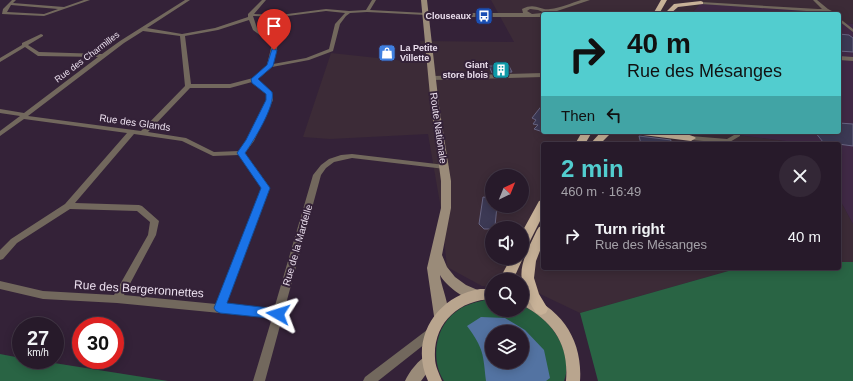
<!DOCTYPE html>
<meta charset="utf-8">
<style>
:root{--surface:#271a2a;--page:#332736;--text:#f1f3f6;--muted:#a4a1a8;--line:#433847;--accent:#52cdcf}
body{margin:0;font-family:Helvetica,sans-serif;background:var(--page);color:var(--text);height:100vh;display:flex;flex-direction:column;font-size:15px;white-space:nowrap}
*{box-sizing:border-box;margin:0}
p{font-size:13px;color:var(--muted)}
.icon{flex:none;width:22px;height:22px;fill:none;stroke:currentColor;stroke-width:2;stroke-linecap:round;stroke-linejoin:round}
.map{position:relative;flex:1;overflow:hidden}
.drawer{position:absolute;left:541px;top:142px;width:300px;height:128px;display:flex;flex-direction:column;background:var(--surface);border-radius:4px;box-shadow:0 2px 10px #0003,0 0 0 1px var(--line)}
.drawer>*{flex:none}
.banner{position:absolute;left:541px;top:12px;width:300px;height:122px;border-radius:4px;box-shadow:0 2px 10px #0003,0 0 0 1px var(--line);background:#52cdcf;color:#111;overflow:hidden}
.needle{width:26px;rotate:43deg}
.fabs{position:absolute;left:485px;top:169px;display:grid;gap:8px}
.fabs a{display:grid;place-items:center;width:44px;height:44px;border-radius:50%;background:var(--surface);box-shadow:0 2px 10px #0003,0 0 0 1px var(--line);font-size:20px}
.speed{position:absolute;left:12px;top:317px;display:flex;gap:8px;font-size:20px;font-weight:700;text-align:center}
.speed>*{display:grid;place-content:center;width:52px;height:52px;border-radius:50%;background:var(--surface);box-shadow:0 2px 10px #0003,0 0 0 1px var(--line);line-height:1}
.speed small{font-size:10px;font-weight:400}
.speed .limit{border:6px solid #d22;background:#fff;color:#111}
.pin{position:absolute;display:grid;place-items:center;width:34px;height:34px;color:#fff;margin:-41px -17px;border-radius:50% 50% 50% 0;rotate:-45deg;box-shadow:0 0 4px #0007}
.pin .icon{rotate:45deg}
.me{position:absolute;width:44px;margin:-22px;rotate:276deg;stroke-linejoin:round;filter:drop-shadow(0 0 3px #0008)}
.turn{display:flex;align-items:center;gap:14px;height:84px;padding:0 20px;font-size:18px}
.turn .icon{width:52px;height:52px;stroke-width:2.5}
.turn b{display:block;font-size:28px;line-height:34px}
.then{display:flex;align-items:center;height:38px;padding:0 20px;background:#0003;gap:8px;font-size:15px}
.round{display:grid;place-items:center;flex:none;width:42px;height:42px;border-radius:21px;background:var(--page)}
.overview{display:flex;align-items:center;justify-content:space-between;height:68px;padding:0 20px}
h1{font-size:24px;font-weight:600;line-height:30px;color:var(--accent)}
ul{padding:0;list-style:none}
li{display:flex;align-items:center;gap:12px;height:52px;padding:0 20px}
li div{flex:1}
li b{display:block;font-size:15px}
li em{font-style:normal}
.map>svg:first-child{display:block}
.commercial{fill:#3c2b37;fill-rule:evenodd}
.built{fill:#402946}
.green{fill:#265e3f;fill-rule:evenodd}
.forest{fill:#296444}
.water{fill:#5373a2;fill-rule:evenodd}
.building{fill:#3c3954;stroke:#686583}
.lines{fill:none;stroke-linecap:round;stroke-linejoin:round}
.minor{fill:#72685d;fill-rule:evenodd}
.tertiary{fill:#72685d;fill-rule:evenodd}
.secondary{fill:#9a8b79;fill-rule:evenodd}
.primary{fill:#b9a58e;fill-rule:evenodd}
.trunk{fill:#c8b298;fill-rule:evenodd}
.route{fill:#1a73e8;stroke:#114b97}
.labels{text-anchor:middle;stroke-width:4;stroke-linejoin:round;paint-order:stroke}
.far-poi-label{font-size:9px;font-weight:bold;fill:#ebdfee;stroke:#342238;text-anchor:end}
.far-street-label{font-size:9px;fill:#ebdfee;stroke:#342238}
.street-label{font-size:10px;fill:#ebdfee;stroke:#342238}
.near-street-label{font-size:12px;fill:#ebdfee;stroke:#342238}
</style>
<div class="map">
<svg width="853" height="381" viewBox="0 0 853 381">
<rect width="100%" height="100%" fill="#342238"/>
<!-- commercial -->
<path class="commercial" d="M491,0H853V24L844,23L839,19V14H829L814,10L701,3L691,14H543V132H737L738,135L810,144H543V268H739L580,313L536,292L522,290V280H492V287L482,286L447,267L441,209L428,134L330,139L303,137L331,53L424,63L420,41L514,42ZM492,176H522V206H492ZM492,228H522V258H492Z
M839,198L853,224V262H839Z"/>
<!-- built -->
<path class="built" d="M701,3L814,10L829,14H691Z
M839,19L844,23L853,24V224L839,198V144H810L737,135V132H839Z"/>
<!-- green -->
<path class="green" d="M489,299L492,300V310H522V306C549,315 575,352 564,381H444C430,360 435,326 457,311C466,304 477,302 489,299ZM492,332H522V362H492Z"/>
<!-- forest -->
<path class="forest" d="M839,262H853V381H598L580,313L739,268H839Z
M0,354L21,358V360H35L168,381H0Z"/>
<!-- water -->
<path class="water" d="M481,317L505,318L525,330L544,350L550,378L546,381H486C483,354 484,349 467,326ZM492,332H522V362H492Z"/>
<!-- building -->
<path class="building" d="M839,34L849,35L853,38V52L839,51Z
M489,66H509L512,72L492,73Z
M543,104V132L534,129L538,125L533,124L536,120L532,118Z
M839,123L853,124V146L823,142L815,132H839Z
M639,136L671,140L670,144H641Z
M483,197L492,198V206H497L495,226L491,229H484L479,224Z"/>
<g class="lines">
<!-- minor -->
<path class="minor" d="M12,0H16L13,3L64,7L84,0H90L44,16L2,14L3,9ZM11,5L58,9L44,14L7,12Z
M185,0H190L147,28L182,34L215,28L248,17V14L262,0H266L254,14L280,15L326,9L349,11L366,10L372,0H376L370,10L426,13L428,14L426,15L367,12L350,13L346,16L340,24L333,51L309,60L272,67L258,79V81L272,93L273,100L254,141L245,153L270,188L226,305L274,309L313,175L321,165L329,159L341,155L352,154L445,165L449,167L445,169L352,158L334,162L326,168L321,175L265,381H253L272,318L117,303L43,299L0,289V281L43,291L114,295L148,235L150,222L137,211L70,209L17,243L3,259L0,260V250L11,239L65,204L127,133L24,119L0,136V131L20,116L0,113V109L24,113L98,57L38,56L25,47L0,62V58L22,45V43L41,34L43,35V36L28,45L39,52L102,54L120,41ZM326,11L345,13L335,24L329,49L306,58L273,64L278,44L257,28L253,16L280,17ZM249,20L253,30L272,44L267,65L253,78L230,84H191L185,36L218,30ZM143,31L180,36L185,86L141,131L28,116L124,43ZM252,82L267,95V100L247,141L239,151L214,152L186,138L148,132L190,88H230ZM134,134L182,141L213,156L239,155L262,188L216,304L124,295L156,235L159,221L142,206L139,205L75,203Z
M813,0H817L828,9L834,12L829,14L821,12L701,4L699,3L701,2L818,9H822Z
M839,18L853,29V32L839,21Z
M839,56L853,57V61L839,60Z
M543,73V77L433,80L430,78L433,76Z
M734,132H740V136L728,143L691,140L688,138L691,136L727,139L734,135Z
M431,328L435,330L436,333L435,336L378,381H363L365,377L427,330Z"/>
<!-- tertiary -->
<path class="tertiary" d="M581,0H590L548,14H543V17H448L426,19L423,17L426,15L448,13H523L522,9C536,2 540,11 550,9C561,8 571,3 581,0ZM530,9L538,10L543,12L542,13L532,14L527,11Z"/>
<!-- secondary -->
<path class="secondary" d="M421,0H427L439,106L451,181V208L442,255L447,267L455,277L466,285L480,291L482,295L480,299C467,303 446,286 440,275C441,288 452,307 446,320L441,322L436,320L434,316L427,268L441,208V181L431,106Z
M428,355L433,357L435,362L421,381H405C409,372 419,359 428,355Z"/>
<!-- primary -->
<path class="primary" d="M480,289H492V299C459,300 433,323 435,358C435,366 439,373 442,381H428C409,340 436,296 480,289Z
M522,294C561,307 583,340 580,381H566C569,345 554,322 522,305Z"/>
<!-- trunk -->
<path class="trunk" d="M661,0H667L659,14H653Z
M701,1L703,2V4L678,7L670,14H664L674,4Z
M582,132H592L585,144H575Z
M601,132H612L600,144H590Z
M638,132C650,132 689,131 696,138L691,141L643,135Z
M543,200V215L526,249L522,251V232L539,201Z
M543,226V243L536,261L534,278L539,294L548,309L546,313L541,315L536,313C514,277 519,267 537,230L539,227Z
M522,255L523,258L513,280H499L511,258H522Z"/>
</g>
<!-- route -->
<path class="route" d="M272,49L277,50L273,66L258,79L272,92C276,105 253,142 245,153L270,188L227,303L278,309L282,310L284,314L282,317L278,319L220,313L216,311L214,308L261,188L237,153L246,140L266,100V94L252,83L251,79L267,65Z"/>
<!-- icons -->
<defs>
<symbol id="bus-square" viewBox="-11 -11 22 22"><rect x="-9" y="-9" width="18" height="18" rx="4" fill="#1a4fb4" stroke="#342238"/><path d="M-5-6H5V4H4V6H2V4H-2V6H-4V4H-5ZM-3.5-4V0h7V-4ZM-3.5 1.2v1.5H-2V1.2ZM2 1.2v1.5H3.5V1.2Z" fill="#fff"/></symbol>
<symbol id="shop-square" viewBox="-11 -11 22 22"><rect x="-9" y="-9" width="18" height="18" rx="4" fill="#3f7fe0" stroke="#342238"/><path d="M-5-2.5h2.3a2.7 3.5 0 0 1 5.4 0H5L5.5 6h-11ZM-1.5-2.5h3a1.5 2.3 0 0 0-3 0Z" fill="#fff"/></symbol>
<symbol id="building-square" viewBox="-11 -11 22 22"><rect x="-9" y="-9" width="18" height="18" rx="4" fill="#0f9aa8" stroke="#342238"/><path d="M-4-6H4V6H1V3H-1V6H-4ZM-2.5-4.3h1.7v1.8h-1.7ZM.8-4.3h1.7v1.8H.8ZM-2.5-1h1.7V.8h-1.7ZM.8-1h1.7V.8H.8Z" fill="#fff"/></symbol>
</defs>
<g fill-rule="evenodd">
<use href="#bus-square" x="474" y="6" width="20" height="20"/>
<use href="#shop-square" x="377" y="43" width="20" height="20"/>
<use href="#building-square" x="491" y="60" width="20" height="20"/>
</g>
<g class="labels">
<!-- far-poi labels -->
<g class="far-poi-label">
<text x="471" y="19">Clouseaux</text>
<text x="400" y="51" text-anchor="start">La Petite<tspan x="400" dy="10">Villette</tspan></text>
<text x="488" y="68">Giant<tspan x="488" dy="10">store blois</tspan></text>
</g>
<!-- far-street labels -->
<g class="far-street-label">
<text transform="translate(87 57) rotate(-37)" y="3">Rue des Charmilles</text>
</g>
<!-- street labels -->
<g class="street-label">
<text transform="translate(135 122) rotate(8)" y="4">Rue des Glands</text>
<text transform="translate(439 128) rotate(82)" y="4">Route Nationale</text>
<text transform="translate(297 245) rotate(-74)" y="4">Rue de la Mardelle</text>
</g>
<!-- near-street labels -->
<g class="near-street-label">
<text transform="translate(139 289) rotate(4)" y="4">Rue des Bergeronnettes</text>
</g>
</g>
</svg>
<div class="fabs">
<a><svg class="needle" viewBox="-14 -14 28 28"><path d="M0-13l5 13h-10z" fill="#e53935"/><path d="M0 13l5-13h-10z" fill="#a4a1a8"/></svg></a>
<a><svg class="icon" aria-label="sound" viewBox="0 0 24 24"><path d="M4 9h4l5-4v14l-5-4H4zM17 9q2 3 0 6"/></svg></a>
<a><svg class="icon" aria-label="search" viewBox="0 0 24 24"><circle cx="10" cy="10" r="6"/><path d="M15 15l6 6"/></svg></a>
<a><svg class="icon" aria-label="layers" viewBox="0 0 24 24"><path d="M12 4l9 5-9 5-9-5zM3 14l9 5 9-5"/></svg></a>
</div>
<div class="speed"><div>27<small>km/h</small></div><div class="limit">30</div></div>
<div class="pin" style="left:274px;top:50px;background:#d93025"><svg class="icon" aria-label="arrive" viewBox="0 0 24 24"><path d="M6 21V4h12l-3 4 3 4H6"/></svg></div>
<svg class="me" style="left:278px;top:314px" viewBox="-20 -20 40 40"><path d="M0-17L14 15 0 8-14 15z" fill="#1a73e8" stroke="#fff" stroke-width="4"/></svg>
<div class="banner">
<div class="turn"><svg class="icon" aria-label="right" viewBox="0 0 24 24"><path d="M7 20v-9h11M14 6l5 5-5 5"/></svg><div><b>40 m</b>Rue des Mésanges</div></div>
<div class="then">Then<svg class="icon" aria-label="left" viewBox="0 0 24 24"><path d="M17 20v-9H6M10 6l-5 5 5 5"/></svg></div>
</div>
<section class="drawer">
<div class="overview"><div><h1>2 min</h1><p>460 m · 16:49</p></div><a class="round"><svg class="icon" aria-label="close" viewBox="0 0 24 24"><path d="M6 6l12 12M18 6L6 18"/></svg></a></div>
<ul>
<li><svg class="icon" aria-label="right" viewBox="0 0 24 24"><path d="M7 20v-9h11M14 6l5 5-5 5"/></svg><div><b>Turn right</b><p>Rue des Mésanges</p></div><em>40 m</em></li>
</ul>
</section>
</div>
